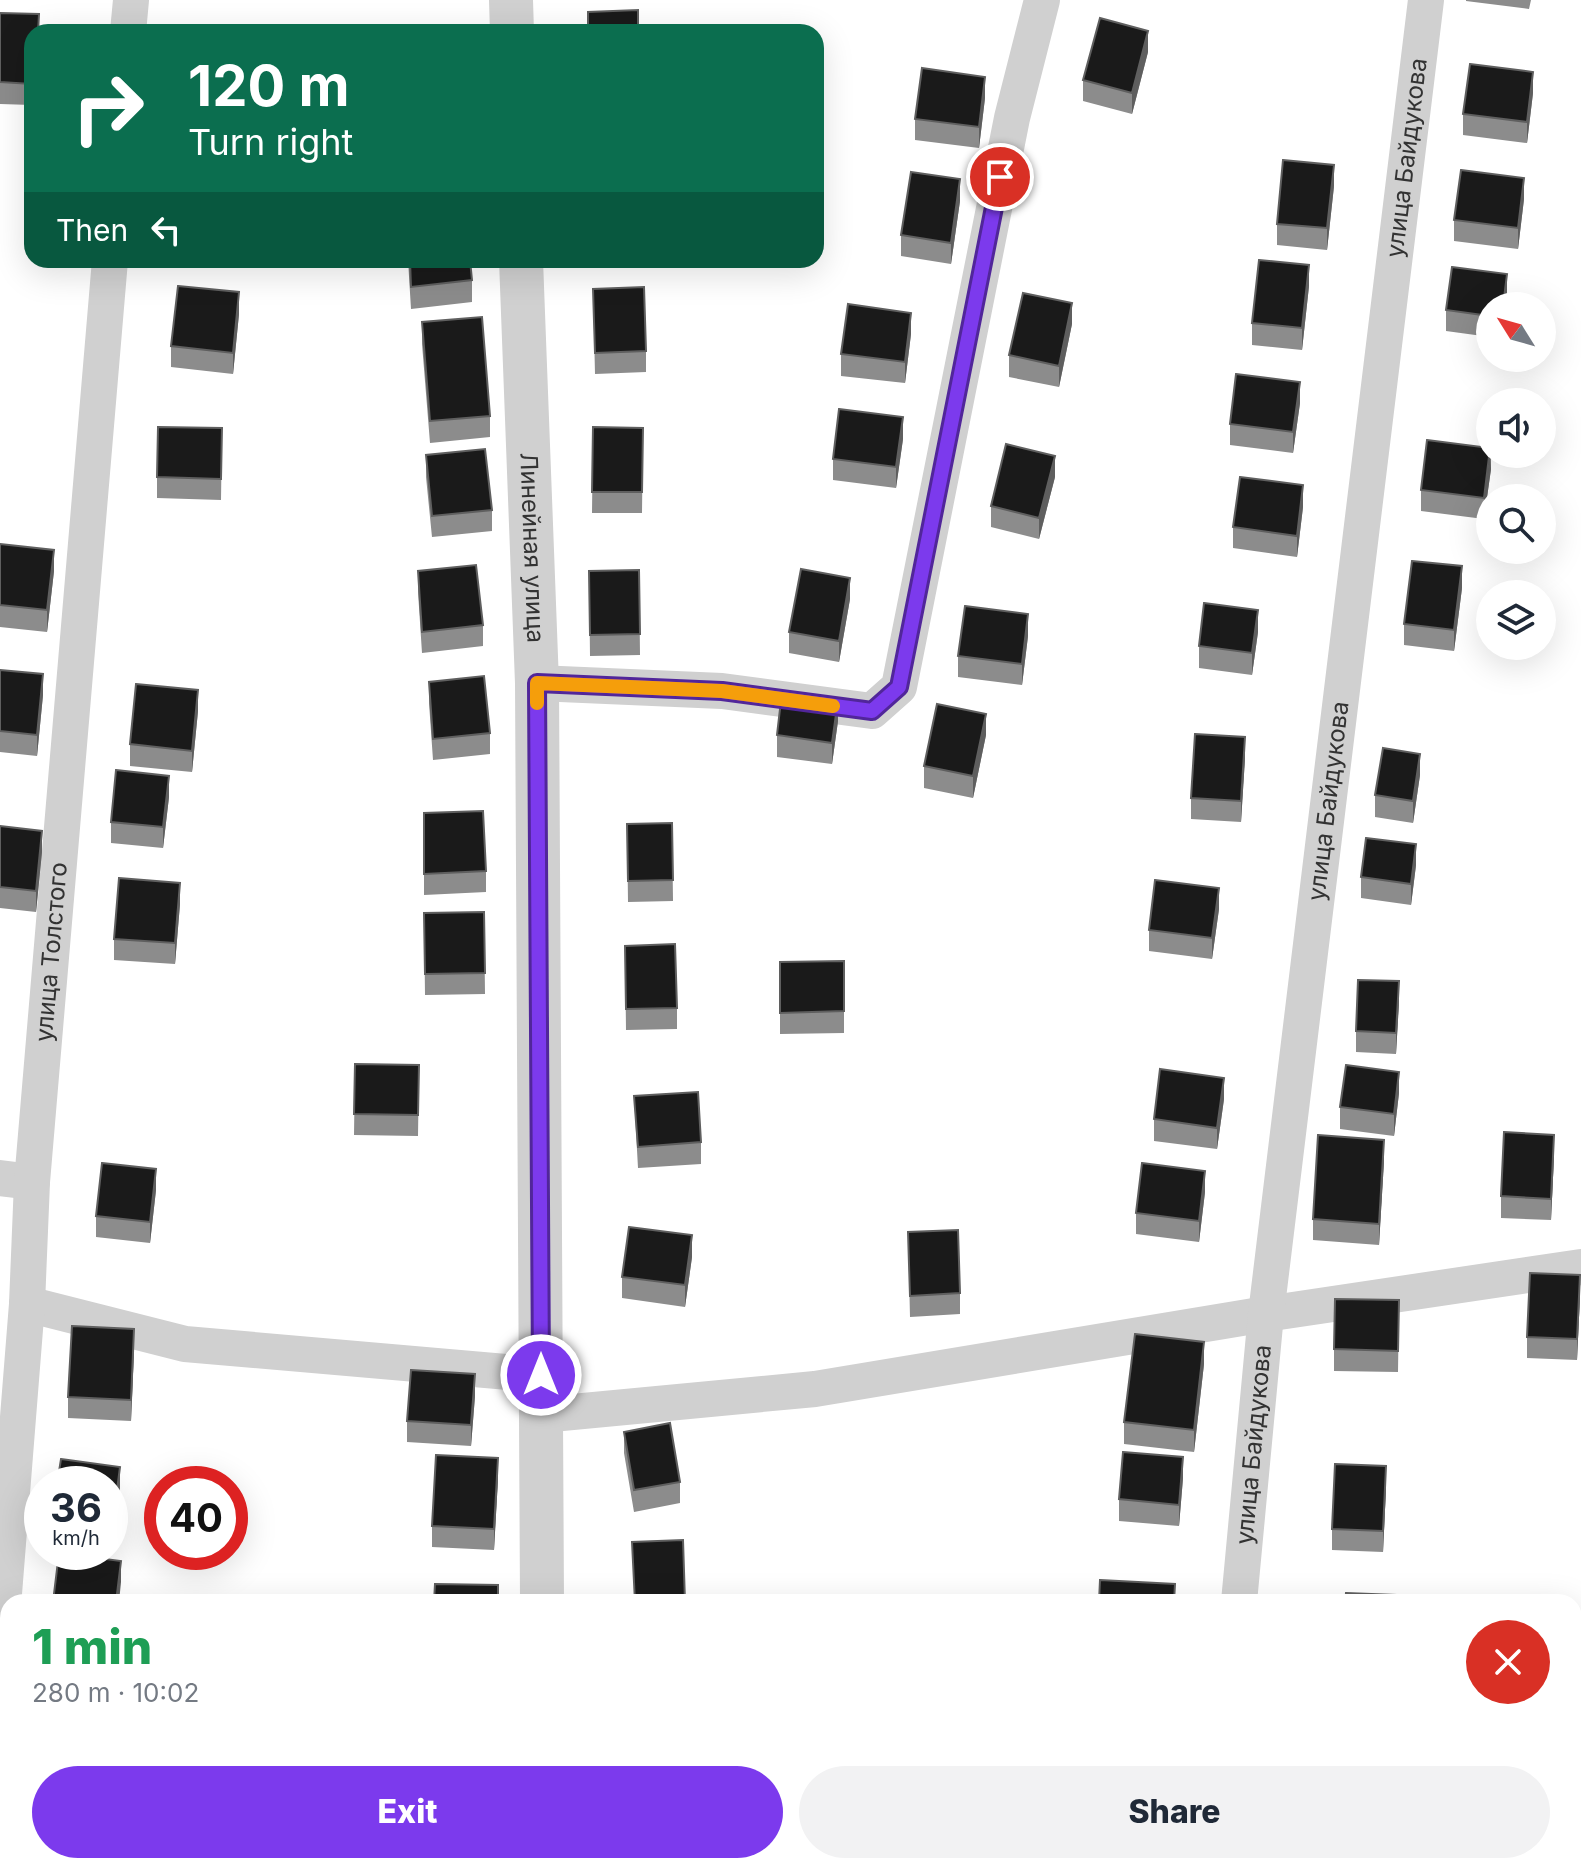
<!DOCTYPE html>
<meta charset="utf-8">
<style>
:root{--surface:#fff;--page:#f2f2f3;--text:#1f2937;--muted:#747a83;--accent:#7c3aed}
body{margin:0;font-family:Inter,sans-serif;background:var(--page);color:var(--text);height:100vh;display:flex;flex-direction:column;font-size:30px;white-space:nowrap}
*{box-sizing:border-box;margin:0}
p{font-size:26px;color:var(--muted)}
.icon{flex:none;width:44px;height:44px;fill:none;stroke:currentColor;stroke-width:2;stroke-linecap:round;stroke-linejoin:round}
.map{position:relative;flex:1;overflow:hidden}
.details{position:absolute;left:0px;top:1594px;width:1582px;height:280px;display:flex;flex-direction:column;background:var(--surface);border-radius:24px 24px 0 0;box-shadow:0 8px 32px #0002}
.details>*{flex:none}
.banner{position:absolute;left:24px;top:24px;width:800px;height:244px;border-radius:24px;box-shadow:0 8px 32px #0002;background:#0b6e4f;color:#fff;overflow:hidden}
.needle{width:52px;rotate:307deg}
.buttons{position:absolute;left:1476px;top:292px;display:grid;gap:16px}
.buttons a{display:grid;place-items:center;width:80px;height:80px;border-radius:50%;background:var(--surface);box-shadow:0 8px 32px #0002;font-size:40px}
.speed{position:absolute;left:24px;top:1466px;display:flex;gap:16px;font-size:40px;font-weight:700;text-align:center}
.speed>*{display:grid;place-content:center;width:104px;height:104px;border-radius:50%;background:var(--surface);box-shadow:0 8px 32px #0002;line-height:1}
.speed small{font-size:20px;font-weight:400}
.speed .limit{border:12px solid #d22;background:#fff;color:#111}
.pin{position:absolute;display:grid;place-items:center;width:68px;height:68px;color:#fff;margin:-34px;border:4px solid #fff;border-radius:50%;box-shadow:0 2px 8px #0007}
.me{position:absolute;width:88px;margin:-44px;rotate:0deg;stroke-linejoin:round;filter:drop-shadow(0 0 6px #0008)}
.turn{display:flex;align-items:center;gap:28px;height:168px;padding:0 32px;font-size:36px}
.turn .icon{width:104px;height:104px;stroke-width:2.5}
.turn b{display:block;font-size:56px;line-height:68px}
.then{display:flex;align-items:center;height:76px;padding:0 32px;background:#0003;gap:16px;font-size:30px}
.round{display:grid;place-items:center;flex:none;width:84px;height:84px;border-radius:42px;background:var(--page)}
.headline{display:flex;align-items:center;justify-content:space-between;height:136px;padding:0 32px}
h1{font-size:48px;font-weight:800;line-height:60px;color:#1e9e55}
.button{display:flex;gap:16px;margin-top:auto;padding:16px 32px}
.button a{flex:1;height:92px;border-radius:48px;background:var(--accent);color:#fff;font-size:32px;font-weight:800;line-height:92px;text-align:center}
.button a+a{background:var(--page);color:var(--text)}
.map>svg:first-child{display:block}
.lines{fill:none;stroke-linecap:round;stroke-linejoin:round}
.minor{stroke:#d0d0d0;stroke-width:36}
.tertiary{stroke:#d0d0d0;stroke-width:44}
.wall{fill:#8c8c8c}
.shaded-wall{fill:#5f5f5f}
.building{fill:#1a1a1a;stroke:#5f5f5f;stroke-width:2}
.route-casing{stroke:#51269a;stroke-width:20}
.route{stroke:#7c3aed;stroke-width:14}
.slow{stroke:#f59e0b;stroke-width:14}
.labels{text-anchor:middle;stroke-width:8;stroke-linejoin:round;paint-order:stroke}
.street-label{font-size:24px;fill:#333;stroke:#fff}
</style>
<div class="map">
<svg width="1581" height="1874" viewBox="0 0 1581 1874">
<rect width="100%" height="100%" fill="#fff"/>
<g class="lines">
<!-- minor -->
<g class="minor">
<path d="M128,32L131,0"/>
<path d="M537,683L722,691L872,711L899,687L1012,118L1042,0"/>
<path d="M0,1178L32,1182"/>
<path d="M27,1304L185,1344L541,1375"/>
<path d="M541,1415L815,1389L1266,1314L1581,1267"/>
<path id="s1" d="M1239,1602L1266,1314L1426,0"/>
<path id="s2" d="M0,1644L27,1304L32,1182L110,260"/>
<path d="M1214,1874L1215,1866"/>
</g>
<!-- tertiary -->
<g class="tertiary">
<path d="M511,0L512,32"/>
<path id="s3" d="M521,260L537,683L542,1602"/>
<path d="M544,1866V1874"/>
</g>
</g>
<!-- wall -->
<path class="wall" d="M1466,0H1531L1529,9L1466,1Z
M0,13L39,32H32V105L0,104Z
M1148,52L1132,114L1083,101V80Z
M1533,93L1527,143L1463,135V114Z
M985,98L979,148L915,140V119Z
M32,179V244L28,243V222Z
M1334,186L1327,250L1277,245V224Z
M1524,199L1518,249L1454,241V220Z
M960,201L951,264L901,256V235Z
M408,260H470L472,280V302L411,309Z
M1309,286L1302,350L1252,345V323Z
M593,289L646,351V372L595,374Z
M1507,295L1490,306V337L1446,331V310Z
M239,314L233,374L171,367V346Z
M422,322L490,416V437L430,443L422,344Z
M1072,324L1059,387L1009,377V355Z
M911,334L905,383L841,376V354Z
M1300,403L1293,453L1230,445V424Z
M593,427L643,428L642,513H592Z
M222,428L221,500L157,498V477Z
M903,439L896,488L833,480V459Z
M1491,454V469L1484,519L1421,511V490Z
M426,455L492,510V531L432,537L426,477Z
M1055,477L1039,539L991,527V506Z
M1303,507L1297,557L1233,548V527Z
M0,544L54,571L47,632L0,627Z
M639,570L640,655L590,656L589,571Z
M418,571L483,625V646L422,653L418,592Z
M1462,588L1454,651L1404,645V624Z
M850,599L839,662L789,653V632Z
M1258,632L1252,675L1199,668V646Z
M1028,636L1022,685L958,677V656Z
M0,670L43,695L37,756L0,752Z
M429,682L490,733V754L433,760L429,703Z
M198,711L192,772L130,766V744Z
M838,721L832,764L777,757V735Z
M986,735L973,798L924,788V766Z
M1245,758L1241,822L1191,819V798Z
M1420,775L1413,823L1375,817V795Z
M169,797L163,848L111,843V822Z
M424,813L486,871V892L424,895Z
M672,823L673,901L628,902L627,824Z
M0,826L42,852L36,912L0,908Z
M1416,865L1411,905L1361,898V877Z
M180,904L175,964L114,960V939Z
M1219,909L1212,959L1149,951V930Z
M484,912L485,994L425,995L424,913Z
M625,946L677,1008V1029L626,1030Z
M844,961V1033L780,1034V962Z
M1399,1002L1396,1054L1356,1052V1031Z
M355,1064L419,1065L418,1136L354,1135Z
M1399,1093L1394,1136L1340,1129V1107Z
M634,1096L701,1142V1164L638,1168Z
M1224,1099L1217,1149L1154,1141V1119Z
M1554,1156L1551,1220L1501,1218V1196Z
M1384,1161L1379,1245L1313,1240V1219Z
M156,1190L150,1243L96,1237V1216Z
M1205,1192L1199,1242L1136,1234V1213Z
M908,1232L960,1293V1314L910,1317Z
M692,1257L685,1307L622,1298V1277Z
M1580,1296L1577,1360L1527,1358V1337Z
M1399,1300L1398,1372L1334,1371V1349Z
M134,1350L131,1421L68,1418V1397Z
M1204,1364L1194,1452L1124,1444V1422Z
M475,1396L471,1446L407,1442V1421Z
M624,1432L680,1482V1503L634,1512L624,1453Z
M1183,1478L1179,1526L1119,1521V1499Z
M498,1479L494,1550L432,1547V1526Z
M110,1484L120,1488L114,1535L110,1534Z
M1386,1488L1383,1552L1332,1550V1529Z
M31,1866H96V1874H31Z
M438,1866H489L488,1874H438Z
M1107,1866H1164L1163,1874H1152Z"/>
<!-- shaded-wall -->
<path class="shaded-wall" d="M1148,31V52L1132,114V93Z
M1533,72V93L1527,143V122Z
M985,77V98L979,148V127Z
M1334,165V186L1327,250V228Z
M1524,178V199L1518,249V228Z
M960,179V201L951,264V243Z
M1309,265V286L1302,350V328Z
M1507,274V295L1506,306H1503Z
M239,292V314L233,374V353Z
M1072,303V324L1059,387V366Z
M911,313V334L905,383V362Z
M1300,382V403L1293,453V432Z
M903,417V439L896,488V467Z
M1490,454L1491,469L1484,519V498Z
M1055,456V477L1039,539V518Z
M1303,485V507L1297,557V536Z
M54,550V571L47,632V610Z
M1462,566V588L1454,651V630Z
M850,578V599L839,662V641Z
M1258,610V632L1252,675V653Z
M1028,614V636L1022,685V664Z
M43,674V695L37,756V735Z
M198,690V711L192,772V751Z
M838,700V721L832,764V743Z
M986,714V735L973,798V776Z
M1245,737V758L1241,822V801Z
M1420,754V775L1413,823V801Z
M169,776V797L163,848V827Z
M42,831V852L36,912V891Z
M1416,844V865L1411,905V884Z
M180,883V904L175,964V943Z
M1219,888V909L1212,959V938Z
M1399,981V1002L1396,1054V1033Z
M1399,1072V1093L1394,1136V1114Z
M1224,1078V1099L1217,1149V1128Z
M1554,1135V1156L1551,1220V1199Z
M1384,1140V1161L1379,1245V1224Z
M156,1169V1190L150,1243V1222Z
M1205,1171V1192L1199,1242V1221Z
M692,1235V1257L685,1307V1285Z
M1580,1275V1296L1577,1360V1339Z
M134,1329V1350L131,1421V1400Z
M1204,1342V1364L1194,1452V1430Z
M475,1374V1396L471,1446V1425Z
M1183,1457V1478L1179,1526V1505Z
M498,1458V1479L494,1550V1529Z
M1386,1466V1488L1383,1552V1531Z
M120,1467V1488L114,1535V1513Z
M121,1561V1582L119,1602H116Z"/>
<!-- building -->
<path class="building" d="M638,10V32H588V12Z
M0,13L39,14L38,32H32V84L0,82Z
M1100,18L1148,31L1132,93L1083,80Z
M1470,64L1533,72L1527,122L1463,114Z
M922,68L985,77L979,127L915,119Z
M1283,160L1334,165L1327,228L1277,224Z
M1461,170L1524,178L1518,228L1454,220Z
M911,172L960,179L951,243L901,235Z
M32,179V222H28Z
M410,260H470L472,280L411,287Z
M1259,260L1309,265L1302,328L1252,323Z
M1452,267L1507,274L1503,306H1490V316L1446,310Z
M178,286L239,292L233,353L171,346Z
M644,287L646,351L595,353L593,289Z
M1023,293L1072,303L1059,366L1009,355Z
M848,304L911,313L905,362L841,354Z
M482,317L490,416L430,421L422,322Z
M1236,374L1300,382L1293,432L1230,424Z
M839,409L903,417L896,467L833,459Z
M158,427L222,428L221,479L157,477Z
M593,427L643,428L642,492H592Z
M1427,440L1490,448L1484,498L1421,490Z
M1006,444L1055,456L1039,518L991,506Z
M485,449L492,510L432,516L426,455Z
M1240,477L1303,485L1297,536L1233,527Z
M0,544L54,550L47,610L0,605Z
M1412,561L1462,566L1454,630L1404,624Z
M476,565L483,625L422,632L418,571Z
M801,569L850,578L839,641L789,632Z
M639,570L640,634L590,635L589,571Z
M1204,603L1258,610L1252,653L1199,646Z
M965,606L1028,614L1022,664L958,656Z
M0,670L43,674L37,735L0,731Z
M484,676L490,733L433,739L429,682Z
M136,684L198,690L192,751L130,744Z
M782,692L838,700L832,743L777,735Z
M937,704L986,714L973,776L924,766Z
M1195,734L1245,737L1241,801L1191,798Z
M1383,748L1420,754L1413,801L1375,795Z
M116,770L169,776L163,827L111,822Z
M483,811L486,871L424,874V813Z
M672,823L673,880L628,881L627,824Z
M0,826L42,831L36,891L0,887Z
M1366,838L1416,844L1411,884L1361,877Z
M119,878L180,883L175,943L114,939Z
M1155,880L1219,888L1212,938L1149,930Z
M484,912L485,973L425,974L424,913Z
M675,944L677,1008L626,1009L625,946Z
M844,961V1011L780,1013V962Z
M1358,980L1399,981L1396,1033L1356,1031Z
M355,1064L419,1065L418,1115L354,1114Z
M1346,1065L1399,1072L1394,1114L1340,1107Z
M1160,1069L1224,1078L1217,1128L1154,1119Z
M698,1092L701,1142L638,1147L634,1096Z
M1504,1132L1554,1135L1551,1199L1501,1196Z
M1318,1135L1384,1140L1379,1224L1313,1219Z
M102,1163L156,1169L150,1222L96,1216Z
M1142,1163L1205,1171L1199,1221L1136,1213Z
M629,1227L692,1235L685,1285L622,1277Z
M958,1230L960,1293L910,1296L908,1232Z
M1530,1273L1580,1275L1577,1339L1527,1337Z
M1335,1299L1399,1300L1398,1351L1334,1349Z
M72,1326L134,1329L131,1400L68,1397Z
M1135,1334L1204,1342L1194,1430L1124,1422Z
M411,1370L475,1374L471,1425L407,1421Z
M670,1423L680,1482L634,1490L624,1432Z
M1123,1452L1183,1457L1179,1505L1119,1499Z
M436,1455L498,1458L494,1529L432,1526Z
M61,1459L120,1467L114,1513H110V1484H57Z
M1335,1464L1386,1466L1383,1531L1332,1529Z
M683,1540L685,1602H635L632,1542Z
M59,1553L121,1561L116,1602H53Z
M1100,1580L1175,1584L1174,1602H1099Z
M435,1584L498,1585V1602H434Z
M1346,1593L1396,1595V1602H1345Z
M1310,1866H1361L1360,1874H1310Z"/>
<g class="lines">
<defs>
<path id="route" d="M541,1375L537,683L722,691L872,711L899,687L1000,177"/>
</defs>
<!-- route casing -->
<use href="#route" class="route-casing"/>
<!-- route -->
<use href="#route" class="route"/>
<!-- slow -->
<path class="slow" d="M537,703V683L722,691L833,706"/>
</g>
<g class="labels">
<!-- street labels -->
<g class="street-label">
<text dy="8" stroke="none"><textPath href="#s1" startOffset="1454">улица Байдукова</textPath></text>
<text dy="8" stroke="none"><textPath href="#s3" startOffset="288">Линейная улица</textPath></text>
<text dy="8" stroke="none"><textPath href="#s1" startOffset="806">улица Байдукова</textPath></text>
<text dy="8" stroke="none"><textPath href="#s2" startOffset="694">улица Толстого</textPath></text>
<text dy="8" stroke="none"><textPath href="#s1" startOffset="158">улица Байдукова</textPath></text>
</g>
</g>
</svg>
<div class="buttons">
<a><svg class="needle" viewBox="-14 -14 28 28"><path d="M0-13l5 13h-10z" fill="#e53935"/><path d="M0 13l5-13h-10z" fill="#747a83"/></svg></a>
<a><svg class="icon" aria-label="sound" viewBox="0 0 24 24"><path d="M4 9h4l5-4v14l-5-4H4zM17 9q2 3 0 6"/></svg></a>
<a><svg class="icon" aria-label="search" viewBox="0 0 24 24"><circle cx="10" cy="10" r="6"/><path d="M15 15l6 6"/></svg></a>
<a><svg class="icon" aria-label="layers" viewBox="0 0 24 24"><path d="M12 4l9 5-9 5-9-5zM3 14l9 5 9-5"/></svg></a>
</div>
<div class="speed"><div>36<small>km/h</small></div><div class="limit">40</div></div>
<div class="pin" style="left:1000px;top:177px;background:#d93025"><svg class="icon" aria-label="arrive" viewBox="0 0 24 24"><path d="M6 21V4h12l-3 4 3 4H6"/></svg></div>
<svg class="me" style="left:541px;top:1375px" viewBox="-20 -20 40 40"><circle r="17" fill="#7c3aed" stroke="#fff" stroke-width="3"/><path d="M0-11L8 9 0 5-8 9z" fill="#fff"/></svg>
<div class="banner">
<div class="turn"><svg class="icon" aria-label="right" viewBox="0 0 24 24"><path d="M7 20v-9h11M14 6l5 5-5 5"/></svg><div><b>120 m</b>Turn right</div></div>
<div class="then">Then<svg class="icon" aria-label="left" viewBox="0 0 24 24"><path d="M17 20v-9H6M10 6l-5 5 5 5"/></svg></div>
</div>
<section class="details">
<div class="headline"><div><h1>1 min</h1><p>280 m · 10:02</p></div><a class="round" style="background:#d93025;color:#fff"><svg class="icon" aria-label="close" viewBox="0 0 24 24"><path d="M6 6l12 12M18 6L6 18"/></svg></a></div>
<div class="button"><a>Exit</a><a>Share</a></div>
</section>
</div>
